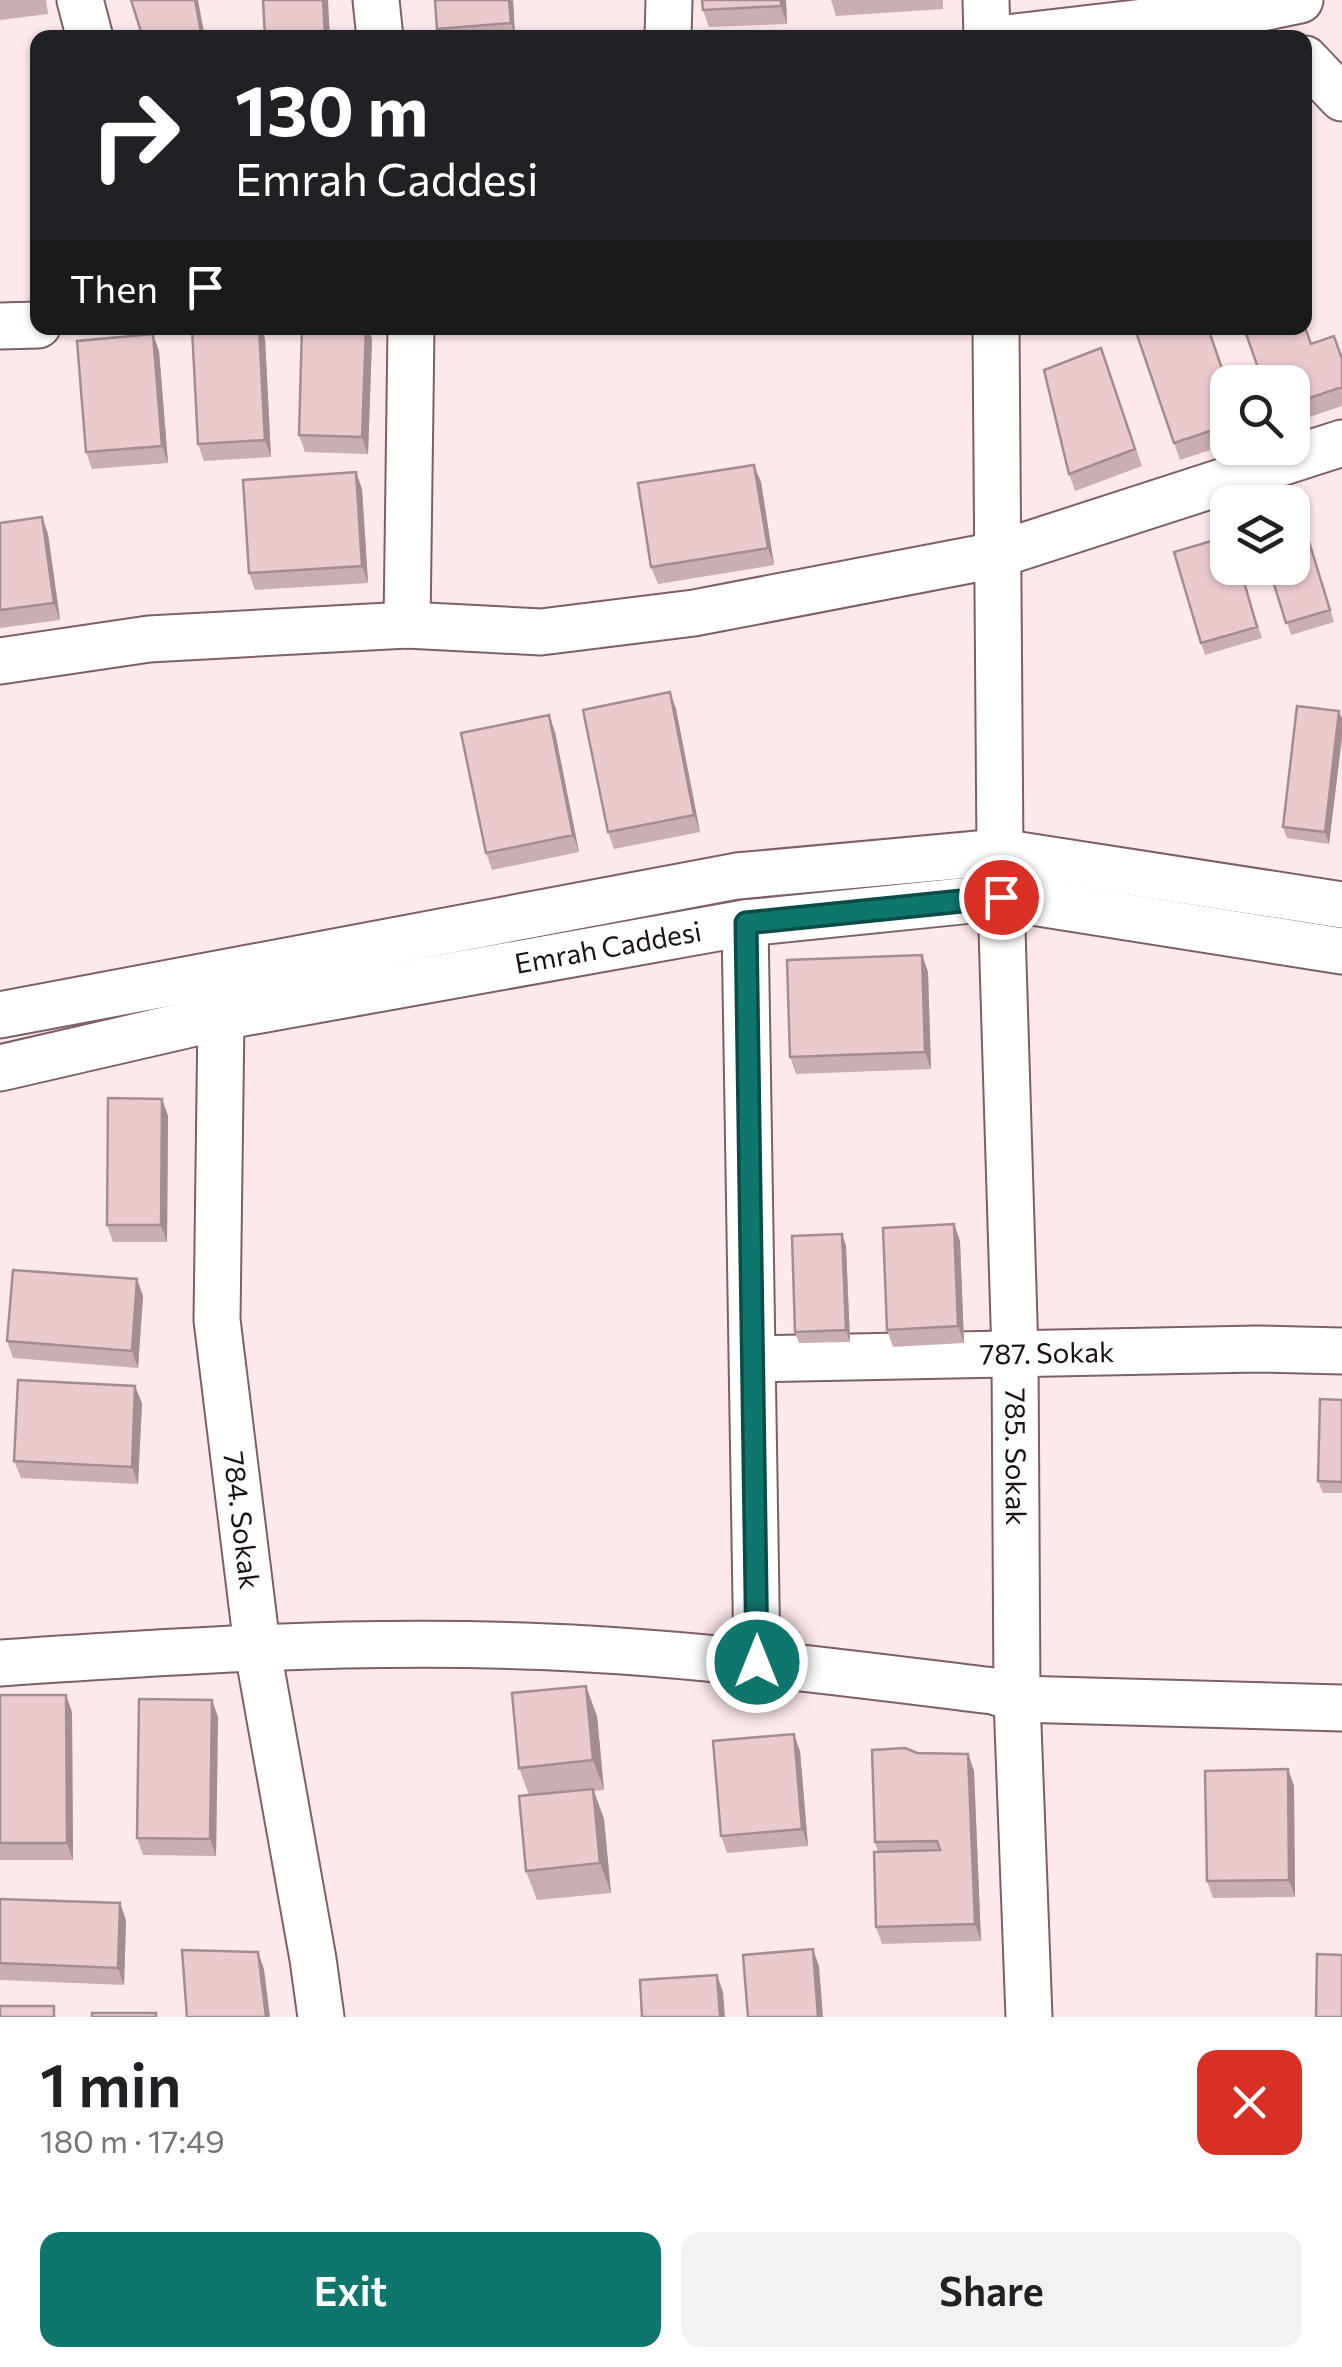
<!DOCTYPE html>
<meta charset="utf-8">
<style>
:root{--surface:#fff;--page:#f2f2f2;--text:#202124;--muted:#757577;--accent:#0f766e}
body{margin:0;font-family:Commissioner,sans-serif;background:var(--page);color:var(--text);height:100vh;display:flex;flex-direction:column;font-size:38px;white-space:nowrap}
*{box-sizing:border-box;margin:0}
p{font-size:32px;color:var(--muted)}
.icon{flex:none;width:55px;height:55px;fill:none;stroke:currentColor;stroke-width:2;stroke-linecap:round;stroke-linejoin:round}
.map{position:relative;height:2017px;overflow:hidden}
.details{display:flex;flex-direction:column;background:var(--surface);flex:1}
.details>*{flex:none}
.banner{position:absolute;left:30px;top:30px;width:1282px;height:305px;border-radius:20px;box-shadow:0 2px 8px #0004;background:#202124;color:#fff;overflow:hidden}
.tools{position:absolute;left:1210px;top:365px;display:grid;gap:20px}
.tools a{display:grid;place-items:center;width:100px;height:100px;border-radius:20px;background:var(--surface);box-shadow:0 2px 8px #0004;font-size:50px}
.pin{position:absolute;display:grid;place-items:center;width:85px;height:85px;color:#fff;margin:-42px;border:5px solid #fff;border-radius:50%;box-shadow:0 2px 10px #0007}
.me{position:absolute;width:110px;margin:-55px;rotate:0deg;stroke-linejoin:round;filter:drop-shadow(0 0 8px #0008)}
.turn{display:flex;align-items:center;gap:35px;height:210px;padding:0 40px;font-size:45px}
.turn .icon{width:130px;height:130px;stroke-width:2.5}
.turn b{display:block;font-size:70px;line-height:85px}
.then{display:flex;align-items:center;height:95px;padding:0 40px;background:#0003;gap:20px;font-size:38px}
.round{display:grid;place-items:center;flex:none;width:105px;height:105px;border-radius:20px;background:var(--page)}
.overview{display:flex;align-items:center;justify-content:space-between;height:170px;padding:0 40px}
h1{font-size:60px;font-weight:600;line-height:75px}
.action{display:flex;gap:20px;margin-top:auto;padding:20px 40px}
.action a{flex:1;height:115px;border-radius:20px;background:var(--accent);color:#fff;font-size:40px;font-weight:600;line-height:115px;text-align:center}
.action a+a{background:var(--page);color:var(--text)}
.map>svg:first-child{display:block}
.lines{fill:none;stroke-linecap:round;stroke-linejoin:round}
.minor-casing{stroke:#7d6064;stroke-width:49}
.minor{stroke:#fff;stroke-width:45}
.wall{fill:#caaeb1}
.shaded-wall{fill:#a48d90}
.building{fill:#ebcace;stroke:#a48d90;stroke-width:2.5}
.route-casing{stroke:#0a4d48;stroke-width:25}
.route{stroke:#0f766e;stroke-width:18}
.labels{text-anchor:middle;stroke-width:10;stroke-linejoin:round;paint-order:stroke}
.street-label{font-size:28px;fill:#1b1012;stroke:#fff}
</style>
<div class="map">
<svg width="1342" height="2017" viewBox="0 0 1342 2017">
<rect width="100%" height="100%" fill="#fde8ea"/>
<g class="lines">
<defs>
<g id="minor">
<path d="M80,0L90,38"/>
<path d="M376,0L380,38"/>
<path d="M986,0L987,38"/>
<path d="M668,38L669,0"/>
<path d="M1006,38L1257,9L1300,0"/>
<path d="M1305,59L1342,98"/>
<path d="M0,326L38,325"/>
<path d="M996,328L1000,852"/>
<path d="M407,625L411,328"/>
<path d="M0,661L149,639L407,625L541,632L694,613L996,555L1342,443"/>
<path id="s1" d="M1001,897L1015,1354L1017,1699L1029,2017"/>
<path d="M745,923L757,1662"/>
<path d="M0,1015L737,876L1000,852L1342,905"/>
<path id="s2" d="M221,1017L217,1320L257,1646L313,1959L321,2017"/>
<path id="s3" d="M0,1068L221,1017L745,923L1001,897L1342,951"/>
<path id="s4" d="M755,1359L1258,1349L1342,1351"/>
<path d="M0,1663C174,1651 349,1640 524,1646C681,1651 837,1672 993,1691L1017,1699L1342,1708"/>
</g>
</defs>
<!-- minor casing -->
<use href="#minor" class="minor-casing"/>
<!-- minor -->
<use href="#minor" class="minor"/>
</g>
<!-- wall -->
<path class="wall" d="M0,0H46L48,14L0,20Z
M435,0H513L515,35L483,38H440L437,29Z
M702,0H786L787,24L709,27L703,10Z
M831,0H943V9L836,16Z
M1135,329L1228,385V444L1180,460Z
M265,338L271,457L204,461L198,444Z
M372,339L368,454L305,452L299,435Z
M1311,344L1342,358V406L1292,423V382Z
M1101,348L1142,466L1075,491L1069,474Z
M159,351L168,463L92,469L86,452Z
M356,472L362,489L368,583L255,590L249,573Z
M761,482L774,565L658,584L651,567Z
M42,517L48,534L60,620L0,628V523Z
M1306,530L1334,622L1291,635L1269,568Z
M1240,568L1262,638L1205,655L1201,643Z
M670,692L676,709L700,832L614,849L608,832Z
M1342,718V737L1329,844L1287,838L1283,827Z
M555,732L579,852L492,870L486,853Z
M922,955L928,972L931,1069L796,1074L790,1057Z
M162,1099L168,1116L167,1242H113L107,1225Z
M954,1224L960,1241L964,1343L893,1347L887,1330Z
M842,1234L846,1246L850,1342L799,1343L795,1332Z
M137,1279L143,1296L138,1368L13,1358L7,1341Z
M1342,1400V1493H1323L1318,1481Z
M142,1403L138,1484L21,1478L14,1461Z
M0,1695L72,1712L73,1860H0Z
M597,1716L604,1790L594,1791L604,1819L611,1893L537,1900L526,1871L529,1795L519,1768Z
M218,1717L216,1856L143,1855L137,1838Z
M800,1751L808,1846L727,1853L721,1836Z
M917,1753L968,1754L974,1771L981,1941L882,1944L876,1927L878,1852L875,1842Z
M1288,1769L1294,1786L1295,1897L1213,1898L1207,1881Z
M0,1899L126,1920L124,1985L0,1980Z"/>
<!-- shaded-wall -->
<path class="shaded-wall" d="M195,0H198L205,38H202Z
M323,0H328L330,38H325Z
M509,0H513L515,35L511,23Z
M781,0H786L787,24L781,6Z
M259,328H261L265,338L271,457L265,440Z
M366,328H368L372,339L368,454L362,437Z
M153,334L159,351L168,463L162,446Z
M754,465L761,482L774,565L768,548Z
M356,472L362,489L368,583L362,566Z
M42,517L48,534L60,620L54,603Z
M670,692L676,709L700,832L694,815Z
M1339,711L1342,718V737L1329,844L1325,832Z
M549,715L555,732L579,852L573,835Z
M922,955L928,972L931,1069L925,1052Z
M162,1099L168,1116L167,1242L161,1225Z
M954,1224L960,1241L964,1343L958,1326Z
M842,1234L846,1246L850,1342L846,1330Z
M137,1279L143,1296L138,1368L132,1351Z
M135,1386L142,1403L138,1484L132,1467Z
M586,1686L597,1716L604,1790L593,1760Z
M66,1695L72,1712L73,1860L67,1843Z
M212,1700L218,1717L216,1856L210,1839Z
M794,1734L800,1751L808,1846L802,1829Z
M968,1754L974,1771L981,1941L975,1924Z
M1288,1769L1294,1786L1295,1897L1289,1880Z
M593,1789L604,1819L611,1893L600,1863Z
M120,1903L126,1920L124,1985L118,1968Z
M813,1949L819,1966L823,2017H818Z
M258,1952L264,1969L270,2017H266Z
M717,1975L723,1992L725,2017H720Z"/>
<!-- building -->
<path class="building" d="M131,0H195L202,38H143Z
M263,0H323L325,38H265Z
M435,0H509L511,23L437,29Z
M702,0H781V6L703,10Z
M1305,327L1311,344L1334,336L1342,359V387L1292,404V382H1263L1244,328Z
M192,328H259L265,440L198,444Z
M302,328H366L362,437L299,435Z
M1138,328H1208L1228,386V425L1174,443L1135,329Z
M153,334L162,446L86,452L77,341Z
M1101,348L1135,449L1069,474L1044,370Z
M754,465L768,548L651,567L638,483Z
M356,472L362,566L249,573L243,480Z
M42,517L54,603L0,610V523Z
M1302,519L1330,610L1286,623L1269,568H1292V522Z
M1228,536V568H1240L1257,627L1201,643L1174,552Z
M670,692L694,815L608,832L583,710Z
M1297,706L1339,711L1325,832L1283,827Z
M549,715L573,835L486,853L461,733Z
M922,955L925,1052L790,1057L787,960Z
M108,1098L162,1099L161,1225H107Z
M954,1224L958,1326L887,1330L883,1228Z
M842,1234L846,1330L795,1332L792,1236Z
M13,1270L137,1279L132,1351L7,1341Z
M18,1380L135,1386L132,1467L14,1461Z
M1320,1399L1342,1400V1482L1318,1481Z
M586,1686L593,1760L519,1768L512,1693Z
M0,1695H66L67,1843H0Z
M139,1699L212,1700L210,1839L137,1838Z
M794,1734L802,1829L721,1836L713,1741Z
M905,1748L917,1753L968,1754L975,1924L876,1927L874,1852L940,1850L937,1841L875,1842L872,1750Z
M1288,1769L1289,1880L1207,1881L1205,1771Z
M593,1789L600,1863L526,1871L519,1796Z
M0,1899L120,1903L118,1968L0,1963Z
M813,1949L818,2017H748L743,1955Z
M182,1950L258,1952L266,2017H187Z
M1317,1954L1342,1955V2017H1316Z
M717,1975L720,2017H642L640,1980Z
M0,2006H54V2017H0Z
M92,2013H156V2017H92Z"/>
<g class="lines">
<defs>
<path id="route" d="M757,1662L746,923L1001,897"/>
</defs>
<!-- route casing -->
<use href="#route" class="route-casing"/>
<!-- route -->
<use href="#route" class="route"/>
</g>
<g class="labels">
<!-- street labels -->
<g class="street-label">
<text dy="10" stroke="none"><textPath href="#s3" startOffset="620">Emrah Caddesi</textPath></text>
<text dy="10" stroke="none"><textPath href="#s4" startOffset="292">787. Sokak</textPath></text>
<text dy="10" stroke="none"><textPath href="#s1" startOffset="560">785. Sokak</textPath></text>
<text dy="10" stroke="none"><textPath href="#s2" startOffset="505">784. Sokak</textPath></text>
</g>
</g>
</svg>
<div class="tools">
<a><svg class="icon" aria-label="search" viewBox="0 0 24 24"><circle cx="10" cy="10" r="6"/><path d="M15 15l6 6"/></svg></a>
<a><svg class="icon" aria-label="layers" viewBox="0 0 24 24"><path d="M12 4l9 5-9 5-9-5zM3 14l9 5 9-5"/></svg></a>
</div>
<div class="pin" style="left:1001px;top:897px;background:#d93025"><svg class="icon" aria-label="arrive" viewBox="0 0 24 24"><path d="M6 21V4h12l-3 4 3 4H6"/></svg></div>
<svg class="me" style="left:757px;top:1662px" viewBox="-20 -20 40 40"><circle r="17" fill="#0f766e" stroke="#fff" stroke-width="3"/><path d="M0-11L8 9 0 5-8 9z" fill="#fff"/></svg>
<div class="banner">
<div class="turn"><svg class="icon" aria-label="right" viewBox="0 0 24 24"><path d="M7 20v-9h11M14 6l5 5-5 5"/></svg><div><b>130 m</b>Emrah Caddesi</div></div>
<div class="then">Then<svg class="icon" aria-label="arrive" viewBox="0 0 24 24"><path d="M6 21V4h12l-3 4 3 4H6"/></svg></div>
</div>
</div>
<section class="details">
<div class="overview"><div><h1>1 min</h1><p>180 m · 17:49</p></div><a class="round" style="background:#d93025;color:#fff"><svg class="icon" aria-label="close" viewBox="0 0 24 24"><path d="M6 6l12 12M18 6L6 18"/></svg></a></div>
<div class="action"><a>Exit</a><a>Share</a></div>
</section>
